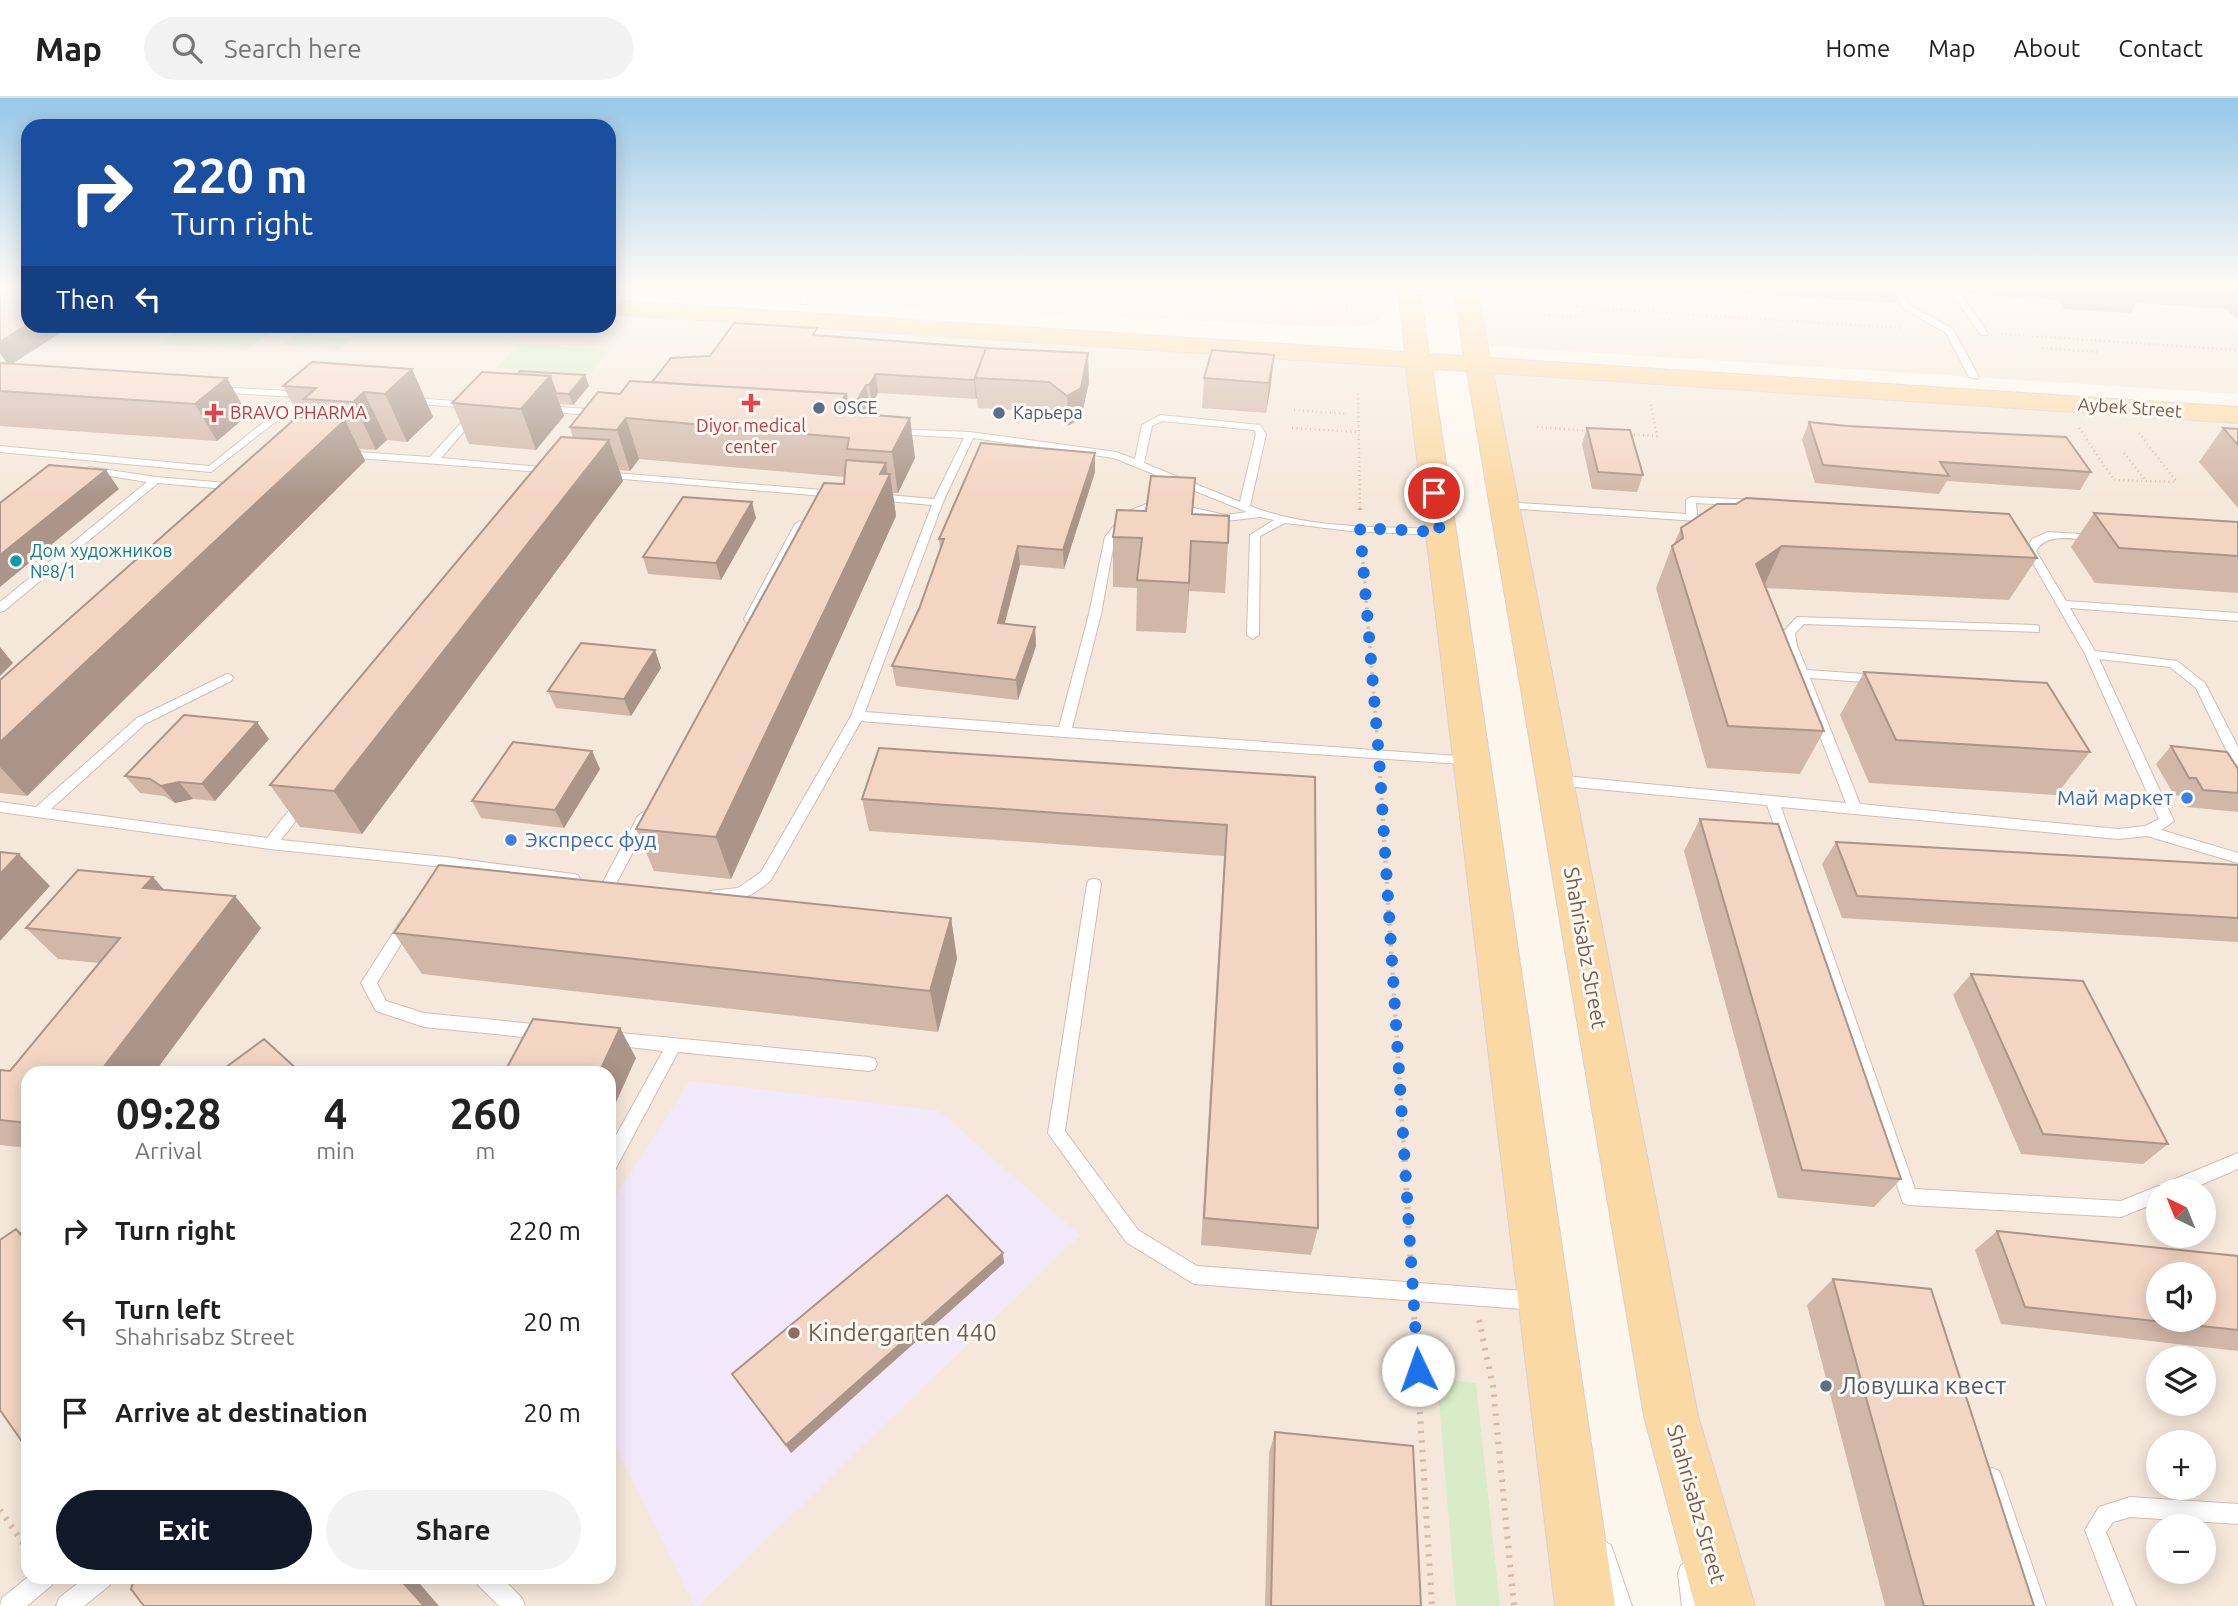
<!DOCTYPE html>
<meta charset="utf-8">
<style>
:root{--surface:#fff;--page:#f2f2f2;--text:#222;--muted:#767676;--line:#e0e0e0;--accent:#111827}
body{margin:0;font-family:Ubuntu,sans-serif;background:var(--page);color:var(--text);height:100vh;display:flex;flex-direction:column;font-size:26px;white-space:nowrap}
*{box-sizing:border-box;margin:0}
p{font-size:23px;color:var(--muted)}
.icon{flex:none;width:38px;height:38px;fill:none;stroke:currentColor;stroke-width:2;stroke-linecap:round;stroke-linejoin:round}
.map{position:relative;flex:1;overflow:hidden}
.panel{position:absolute;left:21px;top:968px;width:595px;height:518px;display:flex;flex-direction:column;background:var(--surface);border-radius:21px;box-shadow:0 4px 18px #0003}
.panel>*{flex:none}
.banner{position:absolute;left:21px;top:21px;width:595px;height:214px;border-radius:21px;box-shadow:0 4px 18px #0003;background:#1a4fa0;color:#fff;overflow:hidden}
.needle{width:46px;rotate:317deg}
.buttons{position:absolute;left:2146px;top:1080px;display:grid;gap:14px}
.buttons a{display:grid;place-items:center;width:70px;height:70px;border-radius:50%;background:var(--surface);box-shadow:0 4px 18px #0003;font-size:35px}
.pin{position:absolute;display:grid;place-items:center;width:60px;height:60px;color:#fff;margin:-30px;border:4px solid #fff;border-radius:50%;box-shadow:0 2px 7px #0007}
.me{position:absolute;width:77px;margin:-38px;rotate:357deg;stroke-linejoin:round;filter:drop-shadow(0 0 5px #0008)}
.turn{display:flex;align-items:center;gap:24px;height:147px;padding:0 35px;font-size:32px}
.turn .icon{width:91px;height:91px;stroke-width:2.5}
.turn b{display:block;font-size:49px;line-height:60px}
.then{display:flex;align-items:center;height:66px;padding:0 35px;background:#0003;gap:14px;font-size:26px}
.eta{display:flex;justify-content:space-evenly;align-items:center;height:119px;text-align:center}
.eta b{font-size:42px;font-weight:700;line-height:49px}
.cta{display:flex;gap:14px;margin-top:auto;padding:14px 35px}
.cta a{flex:1;height:80px;border-radius:42px;background:var(--accent);color:#fff;font-size:28px;font-weight:700;line-height:80px;text-align:center}
.cta a+a{background:var(--page);color:var(--text)}
ul{padding:0;list-style:none}
li{display:flex;align-items:center;gap:21px;height:91px;padding:0 35px}
li div{flex:1}
li b{display:block;font-size:26px}
li em{font-style:normal}
header{display:flex;align-items:center;gap:42px;box-sizing:border-box;height:98px;padding:0 35px;background:var(--surface);border-bottom:2px solid var(--line)}
header strong{font-size:33px}
nav{display:flex;gap:38px;margin-inline-start:auto;font-size:24px}
.search{width:490px;height:63px;background:var(--page);display:flex;align-items:center;gap:18px;box-sizing:border-box;padding:0 24px;border-radius:38px;color:var(--muted);font-size:26px}
.map>svg:first-child{display:block}
.residential{fill:#f5e8da;fill-rule:evenodd}
.education{fill:#f3e8fa}
.green{fill:#d8ecc9}
.lines{fill:none;stroke-linecap:round;stroke-linejoin:round}
.service-casing{stroke:#d1beb0;stroke-width:2}
.primary-casing{stroke:#dad1cd;stroke-width:2}
.path-far3{stroke:#d9b8a5;stroke-width:2.5;stroke-dasharray:1 3.5;stroke-linecap:butt}
.path-far2{stroke:#d9b8a5;stroke-width:3.5;stroke-dasharray:2 4.5;stroke-linecap:butt}
.path-far1{stroke:#d9b8a5;stroke-width:4.5;stroke-dasharray:2 5;stroke-linecap:butt}
.path{stroke:#d9b8a5;stroke-width:6;stroke-dasharray:2.5 7;stroke-linecap:butt}
.service{fill:#fff;fill-rule:evenodd}
.primary{fill:#fbd9a5;fill-rule:evenodd}
.wall{fill:#d1b7a8}
.shaded-wall{fill:#aa9588}
.building{fill:#f3d5c3;stroke:#aa9588;stroke-width:2;fill-rule:evenodd}
.route{stroke:#1a73e8;stroke-width:12;stroke-dasharray:0 21.6}
.health-dot{fill:#e0444e;stroke:#fffaf3;stroke-width:2.5}
.service-dot{fill:#5c6f8a;stroke:#fffaf3;stroke-width:2.5}
.culture-dot{fill:#0f9aa8;stroke:#fffaf3;stroke-width:2.5}
.shop-dot{fill:#3f7fe0;stroke:#fffaf3;stroke-width:2.5}
.education-dot{fill:#8d6e63;stroke:#fffaf3;stroke-width:2.5}
.labels{text-anchor:middle;stroke-width:6;stroke-linejoin:round;paint-order:stroke}
.far-service-label{font-size:18px;fill:#4e5e75;stroke:#fffaf3;text-anchor:start}
.far-street-label{font-size:18px;fill:#7a5c4d;stroke:#fffaf3}
.far-health-label{font-size:18px;fill:#be3a42;stroke:#fffaf3;text-anchor:start}
.far-culture-label{font-size:18px;fill:#0d838f;stroke:#fffaf3;text-anchor:start}
.shop-label{font-size:21px;fill:#366cbe;stroke:#fffaf3;text-anchor:end}
.street-label{font-size:21px;fill:#7a5c4d;stroke:#fffaf3}
.near-education-label{font-size:24px;fill:#785e54;stroke:#fffaf3;text-anchor:start}
.near-service-label{font-size:24px;fill:#4e5e75;stroke:#fffaf3;text-anchor:start}
</style>
<header>
<strong>Map</strong>
<div class="search"><svg class="icon" aria-label="search" viewBox="0 0 24 24"><circle cx="10" cy="10" r="6"/><path d="M15 15l6 6"/></svg>Search here</div>
<nav><a>Home</a><a>Map</a><a>About</a><a>Contact</a></nav>
</header>
<div class="map">
<svg width="2238" height="1508" viewBox="0 0 2238 1508">
<rect width="100%" height="100%" fill="#fdf6ec"/>
<!-- residential -->
<path class="residential" d="M1384,188L1385,215L1376,225L1351,230L804,204L609,191V189Z
M0,189L28,228H609V209L1417,263L1585,1508H0ZM28,975H609V1479H28Z
M1464,189H2238V296L1475,247Z
M1478,267L2238,317V1508H1725ZM2158,1092H2203V1138H2158ZM2158,1176H2203V1222H2158ZM2158,1260H2203V1306H2158ZM2158,1344H2203V1390H2158ZM2158,1428H2203V1474H2158Z"/>
<!-- education -->
<path class="education" d="M690,983L939,1013L1080,1137L698,1508H694L609,1334V1108Z"/>
<!-- green -->
<path class="green" d="M185,228L277,229L248,252L160,246Z
M295,236L352,241L339,252L281,247Z
M519,246L610,252L590,276L496,270Z
M1437,1281L1476,1285L1500,1508H1456Z"/>
<g class="lines">
<defs>
<path id="service" d="M809,188H817L807,206H801L800,204Z
M1889,188H1897L1910,207L1953,231L1979,279L1977,281L1969,279L1946,235L1904,211Z
M1946,188H1955L1988,235L1987,237H1981Z
M217,289L305,294L310,297L211,374L0,354V348L209,368L295,299L214,294L212,292Z
M410,300L470,304L475,307L470,310L407,305V301Z
M546,308L599,312L604,315L599,318L543,313L541,311Z
M475,312L478,313V317L441,360L552,370L557,373L556,375L344,359L339,356L344,353L430,359L472,313Z
M1160,317L1260,327L1266,336L1250,408C1308,431 1377,429 1439,431L1444,434L1439,437L1350,433L1285,425L1260,438L1259,537L1253,541L1247,537L1250,437L1274,422L1260,419L1226,423L1157,408L1132,419L1115,439L1101,516L1072,630L1471,659L1478,664L1476,667L1064,639L861,623L771,782C754,798 733,808 710,801L708,797L710,793L738,790L761,774L851,618L932,407L876,402L871,399L876,396L934,401L964,340L895,336L890,333L892,331L970,334L1116,354L1135,361L1142,327ZM1162,323L1254,332L1256,336L1240,404L1144,365L1152,328ZM973,340L1114,360L1247,414L1226,417L1156,402L1124,415L1105,439L1089,516L1059,629L865,614L943,404Z
M89,369L156,379L238,386L243,389L238,392L158,385L4,513L0,514V504L147,384L85,374L84,372Z
M604,374L835,393L840,396L835,399L600,379L599,377Z
M1691,399L1756,402L1761,405L1756,408L1696,405L1697,417L1716,419L1717,421L1712,424L1504,410L1499,407L1504,404L1686,416V402Z
M800,423L805,426L756,521L754,524H746L744,521L795,426Z
M2048,434L2097,437L2102,440L2097,443C2078,442 2047,433 2036,453L2066,503L2238,515V523L2070,510L2095,553L2177,563L2205,585L2238,649V667L2231,662L2196,590L2170,569L2099,561L2174,723L2161,732L2238,755V765L2147,738L2118,741L1781,709L1915,1091L2121,1103L2158,1088L2162,1089L2163,1086L2238,1055V1071L2189,1092H2158V1104L2121,1119L1909,1107L1903,1105L1767,707L1554,687L1547,682L1554,677L1846,705L1785,548L1783,534L1797,519L2035,527L2039,528V534L1804,526L1795,535L1797,548L1807,572L1878,577L1884,581L1878,585L1810,580L1860,706L2118,731L2145,728L2159,721L2085,556L2026,453L2032,441Z
M227,576L231,577L233,580L231,583L145,626L51,711L267,740L298,701L303,699L310,704L281,742L445,759L573,776L578,777L580,781L578,785L573,786L445,769L270,751L0,714V704L36,709L137,620Z
M645,713L652,718L616,786L614,790H604L602,786L638,718Z
M1094,781L1099,782L1101,786L1065,1033L1138,1132L1197,1168L1536,1194L1543,1197L1545,1203L1543,1209L1536,1212L1194,1186L1126,1144L1048,1035L1087,786L1089,782Z
M407,819L412,821L414,825L377,885L386,903L424,915L544,927L550,929L552,934L550,939L544,941L424,929L376,913L361,885L402,821Z
M610,934L869,959L875,961L877,966L875,971L869,973L678,954L615,1072L609,1074V1050L663,953L604,946L602,941L604,936Z
M1992,1370L1999,1373L2002,1380L2046,1508H2024L1982,1380L1985,1373Z
M2130,1399L2238,1406V1426L2130,1419L2113,1424L2106,1434L2136,1508H2114L2085,1432L2099,1409Z
M1604,1443L1611,1447L1632,1508H1610L1593,1454L1597,1447Z
M1689,1464L1697,1467L1704,1508H1682L1678,1475L1681,1467Z
M28,1479H55L52,1487L27,1508H0L2,1500Z
M86,1479H113L110,1487L84,1508H56L59,1500Z
M475,1479H501L522,1500L525,1508H499L478,1487Z"/>
<path id="primary" d="M1397,188H1419L1429,256L1464,258L1453,188H1476L1490,260L2238,309V325L1493,275L1698,1318L1755,1508H1695L1644,1318L1467,273L1432,271L1615,1508H1555L1406,269L609,216V202L1405,254Z"/>
</defs>
<!-- service casing -->
<use href="#service" class="service-casing"/>
<!-- primary casing -->
<use href="#primary" class="primary-casing"/>
<!-- path-far3 -->
<path class="path-far3" d="M874,188L1368,208
M1527,188L1532,206L1902,230
M1220,203L1224,188
M1313,205L1316,199L1333,188
M1544,217L1583,219L1584,210
M2001,236L2238,252
M2042,250L2097,254
M1358,296L1360,412
M1294,312L1348,316
M1537,329L1589,333
M1292,330L1357,334
M2079,330L2114,382L2177,384
M2139,335L2176,383
M1625,336L1657,338L1650,303
M2124,355L2146,383"/>
<!-- path-far2 -->
<path class="path-far2" d="M1360,410V414
M1362,451L1377,637
M1380,678L1381,694"/>
<!-- path-far1 -->
<path class="path-far1" d="M1381,693L1404,1053"/>
<!-- path -->
<path class="path" d="M1404,1052L1411,1168
M1414,1219L1432,1508
M1479,1222L1493,1289L1514,1508
M0,1412L28,1452"/>
<!-- service -->
<use href="#service" class="service"/>
<!-- primary -->
<use href="#primary" class="primary"/>
</g>
<!-- wall -->
<path class="wall" d="M0,188L12,266L248,317L217,343L0,328V265L7,266L0,255Z
M1617,188H1903L1895,205Z
M1958,188H2238V220H2235L2226,211L2136,205L2131,215L2065,211L2058,202L1964,196Z
M819,238L1089,284L1081,320L1068,328L1050,314L978,310L977,300L976,301L878,295L872,306L869,305L863,316L915,360L898,395H893L896,418L731,781L654,773L636,731L844,386L845,379L639,361L630,373L619,372L623,383L362,736L300,729L270,687L573,340L570,329L620,296L652,284L710,258Z
M1274,257L1271,286L1266,315L1202,310L1204,280Z
M412,271L433,319L407,344L387,342L376,352L360,351L365,363L27,698L0,695V582L299,319L283,288Z
M589,288L573,307L560,306L564,318L536,352L469,346L452,305Z
M1809,324L2091,374L2080,392L1947,383L1939,396L1815,385L1802,342Z
M1587,330L1643,377L1637,394L1592,391L1582,346Z
M2223,330L2238,331V410L2199,364Z
M1095,355V374L1064,471L1020,467L1004,526L1035,529L1036,548L1018,602L896,588L892,568L919,511L940,451L939,441Z
M2094,415L2238,424V495L2095,485L2071,449Z
M1193,416L1228,445L1225,495L1189,493L1186,535L1136,533L1137,490L1113,489V439Z
M756,420L721,482L648,476L643,459Z
M1681,430L2037,460L2009,502L1766,490L1824,633L1800,676L1707,670L1656,490L1672,448L1674,446Z
M655,552L661,570L631,618L556,610L548,593Z
M1864,574L2090,654L2056,697L1869,685L1840,617Z
M269,641L215,703L193,701L175,705L164,698L140,695L125,678Z
M2171,648L2238,671V714L2187,709L2180,698L2174,697L2156,666Z
M592,653L600,671L564,730L481,720L472,703Z
M1315,679L1318,1130L1311,1157L1201,1147L1224,758L869,733L862,701Z
M1700,721L1901,1081L1874,1109L1778,1100L1684,753Z
M1836,744L2238,767V844L1842,820L1822,766Z
M164,792L261,830L154,975H28V1050L0,1047V972L10,973L99,865L58,861L26,830Z
M951,820L957,861L938,934L422,876L394,835Z
M1971,876L2168,1046L2143,1066L2021,1056L1953,897Z
M1997,1133L2238,1158V1253L2001,1226L1975,1152Z
M1004,1165L791,1355L732,1276Z
M1833,1181L2034,1508H1885L1807,1207Z
M1275,1334L1421,1508H1265L1269,1355Z"/>
<!-- shaded-wall -->
<path class="shaded-wall" d="M28,226V228H71L9,268L0,255V244Z
M1088,255L1089,284L1081,320L1068,328L1067,298Z
M1274,257L1271,286L1266,315L1269,285Z
M412,271L433,319L407,344L385,296Z
M876,276L878,295L872,306L869,287Z
M585,277L589,288L573,307L569,296Z
M550,278L564,318L536,352L521,311Z
M227,280L248,317L217,343L195,306Z
M975,281L977,300L976,301L974,282Z
M866,287L869,305L858,325L855,306Z
M364,294L387,342L376,352L353,304Z
M846,296L852,336L835,314Z
M626,320L639,361L630,373L617,332Z
M910,320L915,360L898,395L892,354Z
M345,322L365,363L27,698L0,669V644Z
M609,342L623,383L362,736L334,693Z
M1095,355V374L1064,471L1063,452Z
M886,365L888,380L890,376L896,418L731,781L716,739Z
M106,372L119,391L0,489V457Z
M752,404L756,420L721,482L716,465Z
M1191,443L1189,493L1186,535L1189,485Z
M1018,448L1020,467L1000,544L998,525Z
M1782,448L1763,490L1756,466Z
M1035,529L1036,548L1018,602L1016,582Z
M0,549L13,565L0,578Z
M655,552L661,570L631,618L624,601Z
M257,624L269,641L215,703L202,686Z
M592,653L600,671L564,730L555,712Z
M179,684L193,701L175,705L161,688Z
M19,756L50,788L0,843V776Z
M153,779L180,810L143,790Z
M235,798L261,830L154,975H99Z
M951,820L957,861L938,934L930,893Z
M620,930L636,960L609,1020V975H599Z
M16,1131L28,1139V1146Z
M1003,1155L1004,1165L791,1355L786,1347Z
M398,1479H414L439,1508H424Z"/>
<!-- building -->
<path class="building" d="M0,188H28V226L0,244Z
M2118,188H2144L2146,190Z
M734,225L817,230L813,237L989,250H986L974,282L876,276L869,287H866L855,306L847,305L846,296L652,284L671,260L710,258Z
M986,250L1088,255L1081,290L1067,298L1049,284L975,280Z
M1212,252L1274,257L1269,285L1204,280Z
M312,264L412,271L385,296L364,294L353,304L304,301L316,290L283,288Z
M0,265L227,280L195,306L0,293Z
M520,273L585,277L569,296L556,295L550,278L518,276Z
M482,274L550,278L521,311L452,305Z
M630,283L846,296L835,314L910,320L892,354L847,351L849,340L626,320L617,332L570,329L598,294L620,296Z
M297,319L345,322L0,644V582Z
M1809,324L1847,328L2066,339L2091,374L1940,364L1949,378L1823,367Z
M1587,330L1630,332L1643,377L1598,374Z
M2223,330L2238,331V347Z
M561,339L609,342L334,693L270,687Z
M981,345L1095,355L1063,452L1018,448L998,525L1035,529L1016,582L892,568L919,511L944,441H939Z
M846,362L886,365L880,376H890L716,739L636,731L824,385L844,386Z
M49,367L106,372L0,457V405Z
M1151,378L1195,380L1192,416L1229,418L1228,445L1191,443L1189,485L1137,482L1142,440L1113,439L1117,412L1146,413Z
M683,399L752,404L716,465L643,459Z
M1746,400L2009,416L2037,460L1782,448L1756,466L1824,633L1728,628L1672,448L1683,440L1681,430L1717,406H1736Z
M2094,415L2238,424V458L2119,450Z
M581,545L655,552L624,601L548,593Z
M1864,574L2047,585L2090,654L1896,642Z
M184,617L257,624L202,686L179,684L161,688L150,681L125,678Z
M513,644L592,653L555,712L472,703Z
M2171,648L2227,654L2238,671V695L2203,692L2196,680H2189Z
M879,650L1315,679L1318,1130L1204,1120L1227,727L862,701Z
M1700,721L1778,726L1901,1081L1802,1072Z
M1836,744L2238,767V820L1857,798Z
M0,754L19,756L0,776Z
M439,767L951,820L930,893L394,835Z
M78,772L153,779L143,790L235,798L99,975H28V1025L0,1022V972L10,973L120,840L26,830Z
M1971,876L2083,883L2168,1046L2043,1036Z
M533,921L620,930L599,975H504Z
M264,941L301,975H218Z
M947,1097L1003,1155L786,1347L732,1276Z
M16,1131L28,1146V1352L0,1312V1142Z
M1997,1133L2238,1158V1232L2025,1209ZM2158,1176H2203V1222H2158Z
M1833,1181L1931,1191L2034,1508H1924Z
M1275,1334L1413,1348L1421,1508H1271Z
M135,1479H398L424,1508H144L131,1491Z"/>
<!-- sky -->
<linearGradient id="sky" x2="0" y2="1"><stop stop-color="#97c7e8"/><stop offset="0.47" stop-color="#fefbf6"/><stop offset="1" stop-color="#fefbf6" stop-opacity="0"/></linearGradient>
<rect width="2238" height="400" fill="url(#sky)"/>
<g class="lines">
<!-- route -->
<path class="route" d="M1418,1272L1379,659L1360,430L1440,434L1434,395"/>
</g>
<!-- markers -->
<g class="health-dot">
<path d="M747.5 294.5h7v7h7v7h-7v7h-7v-7h-7v-7h7z"/>
<path d="M210.5 304.5h7v7h7v7h-7v7h-7v-7h-7v-7h7z"/>
</g>
<g class="service-dot">
<circle cx="819" cy="310" r="7"/>
<circle cx="999" cy="315" r="7"/>
<circle cx="1826" cy="1288" r="7"/>
</g>
<circle class="culture-dot" cx="16" cy="463" r="7"/>
<g class="shop-dot">
<circle cx="2187" cy="700" r="7"/>
<circle cx="511" cy="742" r="7"/>
</g>
<circle class="education-dot" cx="794" cy="1235" r="7"/>
<g class="labels">
<!-- far-service labels -->
<g class="far-service-label">
<text x="833" y="316">OSCE</text>
<text x="1013" y="321">Карьера</text>
</g>
<!-- far-street labels -->
<g class="far-street-label">
<text transform="translate(2130 310) rotate(4)" y="6">Aybek Street</text>
</g>
<!-- far-health labels -->
<g class="far-health-label">
<text x="230" y="321">BRAVO PHARMA</text>
<text x="751" y="334" text-anchor="middle">Diyor medical<tspan x="751" dy="21">center</tspan></text>
</g>
<!-- far-culture labels -->
<g class="far-culture-label">
<text x="30" y="459">Дом художников<tspan x="30" dy="21">№8/1</tspan></text>
</g>
<!-- shop labels -->
<g class="shop-label">
<text x="2173" y="707">Май маркет</text>
<text x="525" y="749" text-anchor="start">Экспресс фуд</text>
</g>
<!-- street labels -->
<g class="street-label">
<text transform="translate(1585 850) rotate(80)" y="7">Shahrisabz Street</text>
<text transform="translate(1696 1406) rotate(74)" y="7">Shahrisabz Street</text>
</g>
<!-- near-education labels -->
<g class="near-education-label">
<text x="808" y="1243">Kindergarten 440</text>
</g>
<!-- near-service labels -->
<g class="near-service-label">
<text x="1840" y="1296">Ловушка квест</text>
</g>
</g>
</svg>
<div class="buttons">
<a><svg class="needle" viewBox="-14 -14 28 28"><path d="M0-13l5 13h-10z" fill="#e53935"/><path d="M0 13l5-13h-10z" fill="#767676"/></svg></a>
<a><svg class="icon" aria-label="sound" viewBox="0 0 24 24"><path d="M4 9h4l5-4v14l-5-4H4zM17 9q2 3 0 6"/></svg></a>
<a><svg class="icon" aria-label="layers" viewBox="0 0 24 24"><path d="M12 4l9 5-9 5-9-5zM3 14l9 5 9-5"/></svg></a>
<a>+</a>
<a>−</a>
</div>
<div class="pin" style="left:1434px;top:395px;background:#d93025"><svg class="icon" aria-label="arrive" viewBox="0 0 24 24"><path d="M6 21V4h12l-3 4 3 4H6"/></svg></div>
<svg class="me" style="left:1418px;top:1272px" viewBox="-20 -20 40 40"><circle r="19" fill="#fff"/><path d="M0-13L10 11 0 6-10 11z" fill="#1a73e8"/></svg>
<div class="banner">
<div class="turn"><svg class="icon" aria-label="right" viewBox="0 0 24 24"><path d="M7 20v-9h11M14 6l5 5-5 5"/></svg><div><b>220 m</b>Turn right</div></div>
<div class="then">Then<svg class="icon" aria-label="left" viewBox="0 0 24 24"><path d="M17 20v-9H6M10 6l-5 5 5 5"/></svg></div>
</div>
<section class="panel">
<div class="eta">
<div><b>09:28</b><p>Arrival</p></div>
<div><b>4</b><p>min</p></div>
<div><b>260</b><p>m</p></div>
</div>
<ul>
<li><svg class="icon" aria-label="right" viewBox="0 0 24 24"><path d="M7 20v-9h11M14 6l5 5-5 5"/></svg><div><b>Turn right</b></div><em>220 m</em></li>
<li><svg class="icon" aria-label="left" viewBox="0 0 24 24"><path d="M17 20v-9H6M10 6l-5 5 5 5"/></svg><div><b>Turn left</b><p>Shahrisabz Street</p></div><em>20 m</em></li>
<li><svg class="icon" aria-label="arrive" viewBox="0 0 24 24"><path d="M6 21V4h12l-3 4 3 4H6"/></svg><div><b>Arrive at destination</b></div><em>20 m</em></li>
</ul>
<div class="cta"><a>Exit</a><a>Share</a></div>
</section>
</div>
